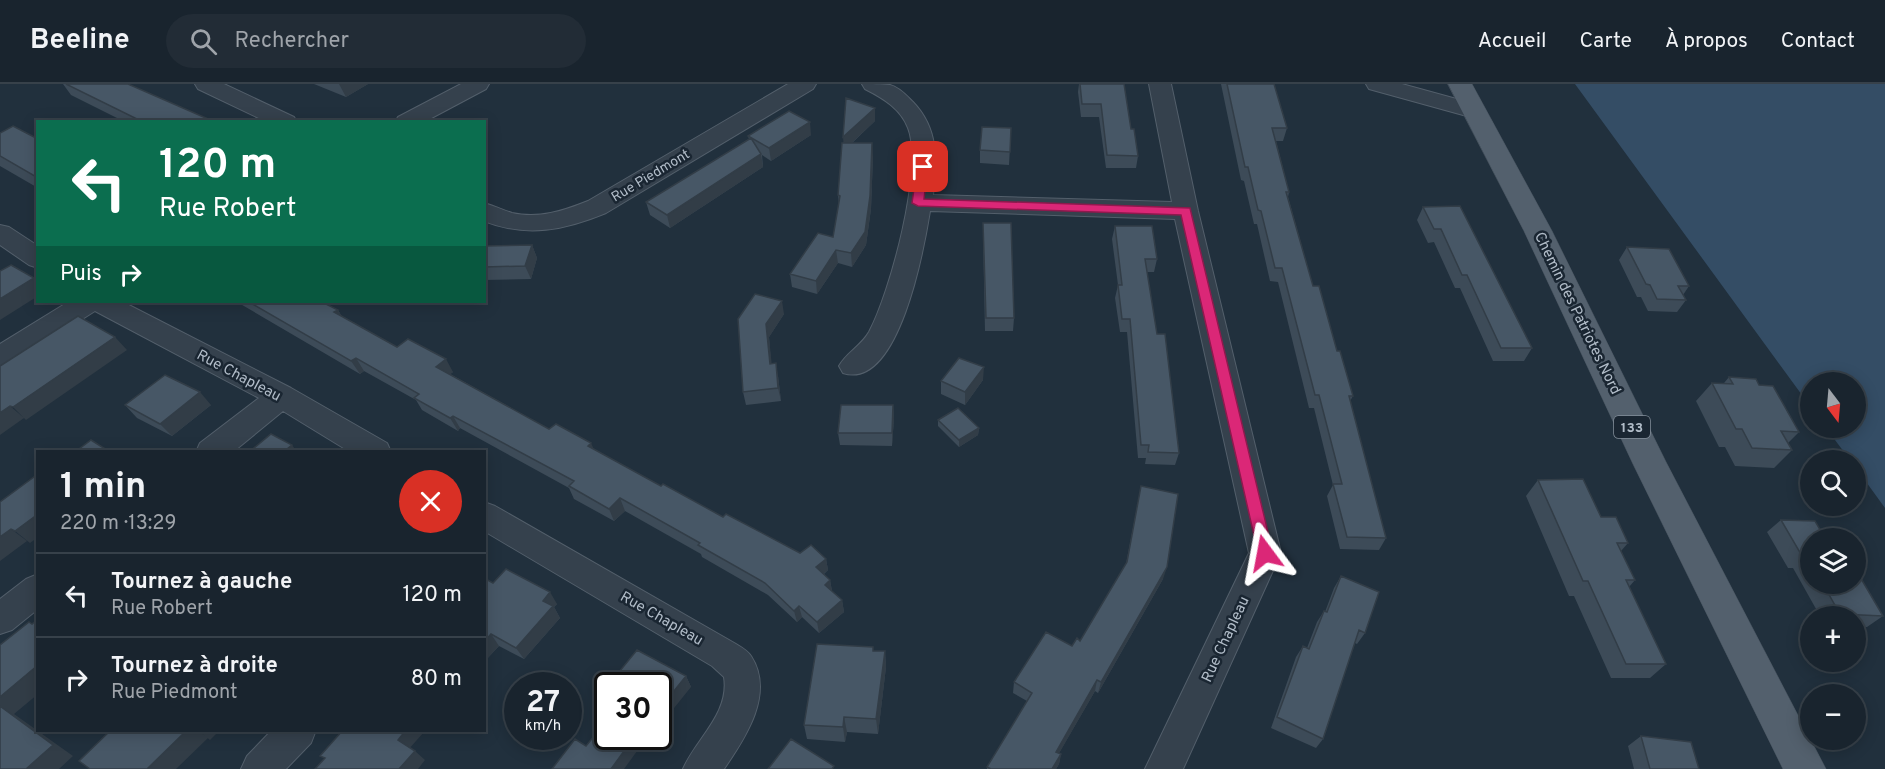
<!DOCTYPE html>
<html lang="fr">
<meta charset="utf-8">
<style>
:root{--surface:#19242e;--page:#222c36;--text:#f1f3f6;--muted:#9fa4aa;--line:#37414a}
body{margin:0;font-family:Overpass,sans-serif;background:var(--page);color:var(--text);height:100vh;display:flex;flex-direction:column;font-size:22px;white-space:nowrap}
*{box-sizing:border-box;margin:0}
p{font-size:20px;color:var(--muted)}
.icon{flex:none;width:33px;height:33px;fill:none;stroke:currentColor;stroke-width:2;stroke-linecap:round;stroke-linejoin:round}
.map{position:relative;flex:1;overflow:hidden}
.drawer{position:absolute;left:36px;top:366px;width:450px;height:282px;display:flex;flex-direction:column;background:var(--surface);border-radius:0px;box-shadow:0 3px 15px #0003,0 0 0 2px var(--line)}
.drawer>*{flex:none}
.guide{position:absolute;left:36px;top:36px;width:450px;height:183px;border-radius:0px;box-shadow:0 3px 15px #0003,0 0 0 2px var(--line);background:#0b6e4f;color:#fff;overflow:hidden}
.needle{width:39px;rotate:164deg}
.controls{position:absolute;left:1800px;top:288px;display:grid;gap:12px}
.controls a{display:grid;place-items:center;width:66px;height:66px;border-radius:50%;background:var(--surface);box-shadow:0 3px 15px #0003,0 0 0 2px var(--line);font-size:30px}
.speed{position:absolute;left:504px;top:588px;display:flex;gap:12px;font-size:30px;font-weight:700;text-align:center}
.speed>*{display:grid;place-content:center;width:78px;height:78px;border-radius:50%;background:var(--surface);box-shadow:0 3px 15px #0003,0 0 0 2px var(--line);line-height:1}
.speed small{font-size:15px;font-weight:400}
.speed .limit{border:3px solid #111;border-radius:9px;background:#fff;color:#111}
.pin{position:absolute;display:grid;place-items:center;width:51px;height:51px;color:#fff;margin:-26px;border-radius:12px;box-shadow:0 3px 9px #0006}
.me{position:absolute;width:66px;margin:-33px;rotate:347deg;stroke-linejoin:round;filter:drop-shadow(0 0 4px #0008)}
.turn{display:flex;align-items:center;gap:21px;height:126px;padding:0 24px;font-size:27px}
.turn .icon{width:78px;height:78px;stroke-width:2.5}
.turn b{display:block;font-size:42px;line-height:51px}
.then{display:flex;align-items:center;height:57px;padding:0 24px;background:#0003;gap:12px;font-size:22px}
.round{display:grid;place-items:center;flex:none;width:63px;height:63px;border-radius:32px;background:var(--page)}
.summary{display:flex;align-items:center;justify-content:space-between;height:102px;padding:0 24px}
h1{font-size:36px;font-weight:700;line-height:45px}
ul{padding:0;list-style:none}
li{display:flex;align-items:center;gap:18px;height:84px;padding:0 24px;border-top:2px solid var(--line)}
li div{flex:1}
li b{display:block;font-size:22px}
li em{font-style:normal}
header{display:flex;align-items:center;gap:36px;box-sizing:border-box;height:84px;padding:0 30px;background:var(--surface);border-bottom:2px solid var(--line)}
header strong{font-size:28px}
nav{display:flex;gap:33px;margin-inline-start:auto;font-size:21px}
.search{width:420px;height:54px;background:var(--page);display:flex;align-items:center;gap:15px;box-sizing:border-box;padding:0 21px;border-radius:33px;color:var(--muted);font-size:22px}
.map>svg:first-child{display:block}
.water{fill:#344d65}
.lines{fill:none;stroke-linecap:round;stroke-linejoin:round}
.street-casing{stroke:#535f6b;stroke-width:2}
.primary-casing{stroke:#414d59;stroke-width:1}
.street{fill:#35414d;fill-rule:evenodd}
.primary{fill:#53606d;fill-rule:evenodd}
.wall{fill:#3d4b58}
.shaded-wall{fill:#323d47}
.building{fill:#475766;stroke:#323d47;stroke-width:1.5}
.route{fill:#db2777;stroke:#8e194d;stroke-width:1.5}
.labels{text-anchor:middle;stroke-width:5;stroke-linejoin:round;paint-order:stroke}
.far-street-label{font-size:14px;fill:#b1bcc8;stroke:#1a2632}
.shield{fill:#1a2632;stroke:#848f9b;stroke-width:1.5}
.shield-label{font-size:14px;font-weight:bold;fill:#b1bcc8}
.street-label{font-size:15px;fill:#b1bcc8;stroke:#1a2632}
</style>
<header>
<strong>Beeline</strong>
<div class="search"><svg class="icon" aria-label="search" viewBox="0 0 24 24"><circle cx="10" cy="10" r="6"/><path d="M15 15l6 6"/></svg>Rechercher</div>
<nav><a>Accueil</a><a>Carte</a><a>À propos</a><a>Contact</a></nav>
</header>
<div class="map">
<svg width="1885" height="685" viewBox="0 0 1885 685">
<rect width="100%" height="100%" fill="#21303d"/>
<!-- water -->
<path class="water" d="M1575,0H1885V424L1856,384V376H1850L1826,344H1856V298H1810V322Z"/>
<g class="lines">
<defs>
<path id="street" d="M195,0H224L294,33L297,38H267L198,5Z
M461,0H489L486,5L424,38H395L398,33Z
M788,0H816L813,5L606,129C565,146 527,154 484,137V119C494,122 503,126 512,129C539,135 563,127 588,117Z
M862,0C870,0 883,0 890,1C899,3 907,12 913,18C939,45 937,77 933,111L1172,118L1149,0H1171L1198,127L1281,469L1183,685H1145L1249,469L1175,135L930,127C924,164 899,307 843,289L839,282C846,269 861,262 869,248C890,209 924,84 908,44C901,25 883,14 865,5Z
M1366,0H1402L1482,22L1485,27L1482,32L1474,34L1369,5Z
M0,141L9,143L38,162V184L29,181L0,161Z
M68,218H123L291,304L387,359L391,368H350L283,327L233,368H196L200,359L259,314L95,227L10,281L0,284V260Z
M484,418L495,422L736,560C741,563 748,567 751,572C775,609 746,653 724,685H683C696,655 730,629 724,593L712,582L484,447Z
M38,490V525L12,546L0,550V515L26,495Z
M272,646H316L311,659L286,685H241L247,672Z"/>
<path id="primary" d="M1448,0H1472L1552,147L1666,378L1826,685H1783L1633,380L1524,147Z"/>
</defs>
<!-- street casing -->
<use href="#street" class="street-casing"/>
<!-- primary casing -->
<use href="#primary" class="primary-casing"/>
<!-- street -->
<use href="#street" class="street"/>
<!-- primary -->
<use href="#primary" class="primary"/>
</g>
<!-- wall -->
<path class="wall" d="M63,0H128L215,38H125L71,11Z
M314,0H368L346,13Z
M1079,0H1124L1131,45L1138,72L1136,84H1106L1099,33H1081L1078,8Z
M1221,0H1274L1287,44L1283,57H1276L1289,108L1288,113L1313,202L1353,312L1350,317L1386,454L1379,466L1340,465L1327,412L1333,401L1314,324H1309L1278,198L1270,197L1257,140H1254L1244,97L1241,96Z
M875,24V37L852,59L873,72L871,125L866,161L852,183L838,179L817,210L792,203L790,190L833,153L839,121L838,111L843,59Z
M1011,44L1009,81L980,79V66Z
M0,49L38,55V104L0,82Z
M811,51L771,77L762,71L763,83L670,144L650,131L646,118L749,55L748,52Z
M1423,123L1532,264L1524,277H1493L1460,204H1455L1434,158L1428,159L1417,136Z
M983,139L1014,234L1013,247H985L983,152Z
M1115,142L1157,175L1154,188H1147L1157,250L1179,369L1175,381L1145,380L1146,374H1138L1127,248H1120L1115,214L1118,201L1112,155Z
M532,161L537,174L531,195L484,196V162Z
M1627,163L1689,202L1683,211L1686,216L1677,228L1648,227L1641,213H1637L1619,176Z
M755,210L784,230L769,253L771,280L778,292L781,317L746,321L743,308Z
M237,218H322L338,226L342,233L397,263L453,288L450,290L549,345L594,366L661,402L723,433L800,469L826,475L828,486L824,490L830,496L832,507L842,516L844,528L819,549L802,533L797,538L768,511L702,473L701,470L625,427L614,437L574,415L569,404L460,344L458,347L422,326L416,316L364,287L360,290Z
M1729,293L1759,301L1799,348L1788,359L1792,366L1774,384L1735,382L1725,363H1719L1696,317L1712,299H1724Z
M983,296L965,321L941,310V297Z
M125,321H211L172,352L137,334Z
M893,321L894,334L892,362L840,361L838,349Z
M938,336L979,344L978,351L959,363L938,342Z
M1538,396L1601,433L1628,459L1621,467L1635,496L1629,503L1666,580L1650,594H1611L1574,512H1569L1526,412Z
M1141,402L1163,495L1098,609L1095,607L1059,669L1061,670L1059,680L1056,685H987V683L1027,617L1013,609L1014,598L1080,557L1126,480Z
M1781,436L1810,454V500H1856L1883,532L1867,543H1856V532H1820L1793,484H1788L1767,448Z
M1341,492L1365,549L1357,560L1355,559L1323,655L1316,664L1271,644L1296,573L1303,562L1307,564L1317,538L1324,527L1325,528L1334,504Z
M493,499L557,520L554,523L560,534L524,575L499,562L484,578Z
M874,567H885L886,583L878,650L847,648L845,658L807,655L804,641Z
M619,588L686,592L691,603L631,602L625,598Z
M1641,652L1699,685H1634L1628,662Z"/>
<!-- shaded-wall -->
<path class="shaded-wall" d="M339,0H368L346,13Z
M875,24V37L844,66L843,53Z
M810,38L811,51L771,77L769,64Z
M872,59L873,72L871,125L866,161L852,183L851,169Z
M761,70L763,83L670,144L667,131Z
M532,161L537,174L531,195L525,182Z
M836,166L838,179L817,210L816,197Z
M34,194L38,198V212L0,236V215Z
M782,217L784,230L769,253L773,293L770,280L766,240Z
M338,226L346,239L334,228Z
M115,253L127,266L26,336L13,323Z
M356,274L364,287L360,290L351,277Z
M446,275L453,288L443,296L436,283Z
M776,279L778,292L781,317L778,304Z
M984,283L983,296L965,321V308Z
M200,308L211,321L172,352L160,340Z
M893,321L894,334L892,362V349Z
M10,322L24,334L0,351V329Z
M453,332L460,344L458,347L450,334Z
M979,344L978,351L959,363V356Z
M591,359L597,372L588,362Z
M292,361L297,368H283Z
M620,414L625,427L614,437L609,425Z
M38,430V453L30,459L15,447Z
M11,445L27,457L0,477V453Z
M826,475L828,486L818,494L816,483Z
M1167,483L1163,495L1098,609L1101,598Z
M830,496L832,508L825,501Z
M550,508L557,520L554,523L560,534L524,575L516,564L543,517Z
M842,516L844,528L819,549L817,538Z
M799,522L802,533L797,538L794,527Z
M491,550L499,562L484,578V558Z
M885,567L886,583L878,650L876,635Z
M38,581V610L14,630L73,672L59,685H26L0,622V613Z
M686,592L691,603L658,644V627Z
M1097,596L1095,607L1054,678L1056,668Z
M844,633L847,648L845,658L843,643Z
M187,646H197L208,654L176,685H147Z
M198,646H220L210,656Z
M406,646H423L424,648L408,666L398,656Z
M635,652H648L624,685H611Z
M415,667L425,676L418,685H399Z
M1061,670L1059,680L1056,685H1052Z"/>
<!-- building -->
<path class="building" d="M66,0H128L215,38H143Z
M1080,0H1124L1131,45H1134L1138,72L1107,71L1101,20H1082Z
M1227,0H1274L1287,44H1272L1289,108H1286L1313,202H1319L1337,267H1340L1353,312H1349L1386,454L1347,453L1333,400H1342L1319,311H1315L1282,184H1275L1261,127L1258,126L1248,83H1245Z
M846,14L875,24L843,53Z
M789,27L810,38L769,64L748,52Z
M13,42L38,55V94L0,72V49Z
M982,43L1011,44L1010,68L980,66Z
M751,54L761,70L667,131L646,118Z
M842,59H872L870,112L865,148L851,169L836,166L816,197L790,190L818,149L833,153L840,112L838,111Z
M1460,122L1532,264H1501L1467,191H1462L1441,145H1434L1423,123Z
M983,139H1011L1014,234H986Z
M1115,142H1152L1157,175H1145L1157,250H1165L1179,369L1148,368L1149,361H1141L1130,235H1122L1118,201H1122Z
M532,161L525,182L484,183V162Z
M1627,163L1669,165L1689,202H1678L1686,216L1657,215L1650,201L1646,200Z
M11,181L34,194L0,215V187Z
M755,210L782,217L766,240L770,280L776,279L778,304L743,308L738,235Z
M249,218H322L338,226L334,228L397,263L408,255L446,275L436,283L549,345L556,340L591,359L588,362L661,402L663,400L723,433L726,430L800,469L811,461L826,475L816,483L830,496L825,501L842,516L817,538L799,522L794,527L765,499L698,461L700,459L620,414L609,425L569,402L574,397L453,332L450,334L414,314L419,310L356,274L351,277Z
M78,232L115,253L13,323L10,322L0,329V282Z
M959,274L984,283L965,308L941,297Z
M165,291L200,308L160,340L125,321Z
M1729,293L1756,295L1759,301L1773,302L1799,348L1781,347L1792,366L1752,364L1742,345H1736L1712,299L1733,300Z
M841,321H893L892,349H838Z
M958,324L979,344L959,356L938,336Z
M271,350L292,361L283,368H249Z
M91,356L110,368H75Z
M38,390V430L15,447L11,445L0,453V418Z
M1583,395L1601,433H1616L1628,459H1617L1635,496H1626L1666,580H1626L1588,497H1583L1538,396Z
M1141,402L1178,410L1167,483L1101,598L1097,596L1056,668L1061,670L1052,685H991L987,683L1032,609L1014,598L1046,548L1072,562L1077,554L1080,557L1127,478Z
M1781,436L1815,437L1825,454H1810V478L1807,472H1802Z
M506,485L550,508L543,517L553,522L516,564L491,550L484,558V494L493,499Z
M1856,486L1883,532L1840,530L1823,500H1856Z
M1341,492L1379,508L1365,549L1359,546L1323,655L1277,633L1303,562L1309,565L1324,527L1327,528Z
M38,535V581L0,613V561L29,538L32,540Z
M817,560L873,563V567H885L876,635L844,633L843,643L804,641Z
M637,566L686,592L658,627V602H634L637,597L619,588Z
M0,622L53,661L26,685H0Z
M608,635V652H635L611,685H552L575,655L586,662Z
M111,646H187L147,685H90L79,677Z
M343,646H406L398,656L415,667L399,685H315L325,674L320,672Z
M1641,652L1691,658L1699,685H1650Z
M791,655L834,682L832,685H768Z"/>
<!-- route -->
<path class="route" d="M923,79L928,83L924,115L1190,124L1273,469L1271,474L1265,475L1260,474L1258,469L1181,131L918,122L912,119L917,83Z"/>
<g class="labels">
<!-- far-street labels -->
<g class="far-street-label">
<text transform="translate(650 91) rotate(-31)" y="5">Rue Piedmont</text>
</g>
<!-- shield labels -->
<rect class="shield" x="1614" y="332" width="36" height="22" rx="4.5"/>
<g class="shield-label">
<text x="1632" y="348">133</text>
</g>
<!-- street labels -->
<g class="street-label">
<text transform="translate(1578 229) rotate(64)" y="5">Chemin des Patriotes Nord</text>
<text transform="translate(239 291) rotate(28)" y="5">Rue Chapleau</text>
<text transform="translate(662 534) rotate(30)" y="5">Rue Chapleau</text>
<text transform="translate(1225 555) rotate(-65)" y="5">Rue Chapleau</text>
</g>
</g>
</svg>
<div class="controls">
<a><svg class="needle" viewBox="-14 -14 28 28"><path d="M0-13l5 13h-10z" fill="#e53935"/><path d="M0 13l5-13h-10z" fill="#9fa4aa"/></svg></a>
<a><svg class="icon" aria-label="search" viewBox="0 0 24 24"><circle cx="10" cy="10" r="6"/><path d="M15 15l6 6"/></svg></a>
<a><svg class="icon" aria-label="layers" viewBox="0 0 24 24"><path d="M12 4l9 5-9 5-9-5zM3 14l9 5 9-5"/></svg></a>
<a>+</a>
<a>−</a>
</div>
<div class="speed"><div>27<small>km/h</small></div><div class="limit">30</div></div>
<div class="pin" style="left:923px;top:83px;background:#d93025"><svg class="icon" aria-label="arrive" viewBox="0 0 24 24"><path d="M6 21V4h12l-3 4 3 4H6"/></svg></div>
<svg class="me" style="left:1265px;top:469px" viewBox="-20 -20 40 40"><path d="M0-17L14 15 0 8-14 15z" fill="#db2777" stroke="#fff" stroke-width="4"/></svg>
<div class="guide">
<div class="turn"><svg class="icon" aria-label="left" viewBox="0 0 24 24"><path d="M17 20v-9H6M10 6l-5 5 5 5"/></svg><div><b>120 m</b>Rue Robert</div></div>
<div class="then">Puis<svg class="icon" aria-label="right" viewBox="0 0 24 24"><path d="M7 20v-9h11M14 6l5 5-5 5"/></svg></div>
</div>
<section class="drawer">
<div class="summary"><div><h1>1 min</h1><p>220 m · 13:29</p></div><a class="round" style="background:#d93025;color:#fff"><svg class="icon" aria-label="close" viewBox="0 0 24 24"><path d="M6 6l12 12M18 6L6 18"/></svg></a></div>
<ul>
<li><svg class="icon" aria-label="left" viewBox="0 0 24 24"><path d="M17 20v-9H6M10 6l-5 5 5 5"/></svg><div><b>Tournez à gauche</b><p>Rue Robert</p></div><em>120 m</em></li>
<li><svg class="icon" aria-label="right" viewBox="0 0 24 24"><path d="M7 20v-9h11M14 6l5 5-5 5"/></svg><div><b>Tournez à droite</b><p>Rue Piedmont</p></div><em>80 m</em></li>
</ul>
</section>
</div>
